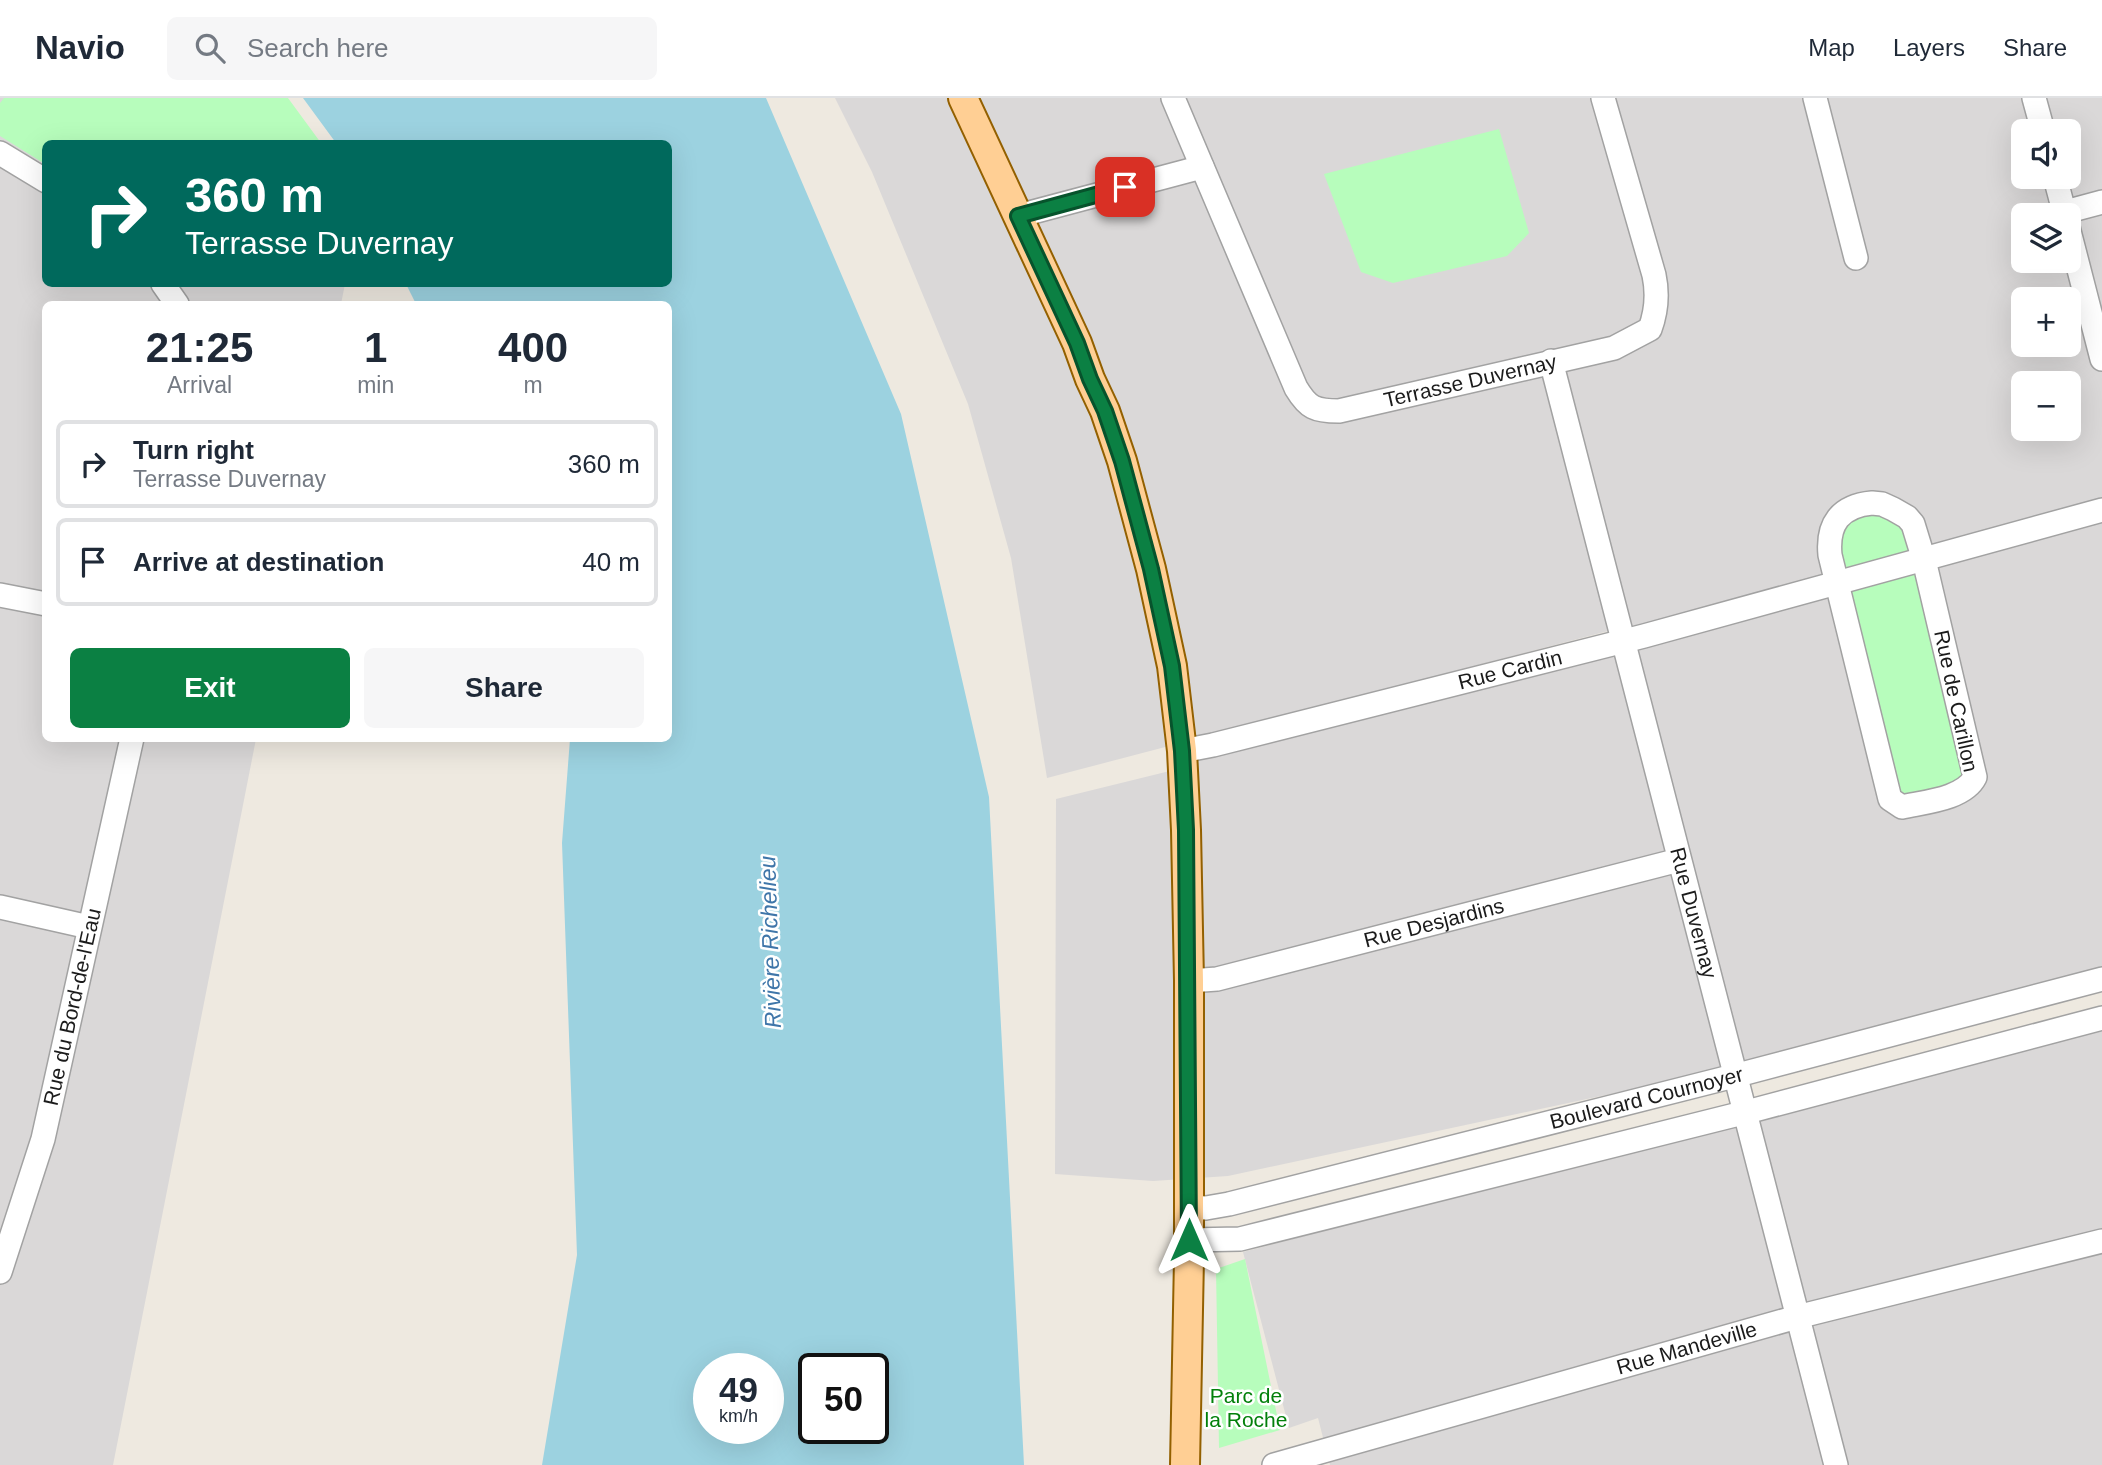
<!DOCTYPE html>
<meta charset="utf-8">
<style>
:root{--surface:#fff;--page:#f6f6f7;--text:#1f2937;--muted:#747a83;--line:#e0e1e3;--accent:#0b8043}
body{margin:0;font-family:Arial,sans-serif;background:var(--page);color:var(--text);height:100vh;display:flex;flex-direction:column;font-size:26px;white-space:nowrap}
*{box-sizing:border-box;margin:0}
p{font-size:23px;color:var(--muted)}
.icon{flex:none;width:38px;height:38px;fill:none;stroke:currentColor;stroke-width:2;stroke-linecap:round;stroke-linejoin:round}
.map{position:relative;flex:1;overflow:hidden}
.side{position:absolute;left:42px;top:203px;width:630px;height:441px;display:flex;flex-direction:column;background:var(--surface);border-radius:10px;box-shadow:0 7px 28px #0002}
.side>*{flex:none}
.guide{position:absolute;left:42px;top:42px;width:630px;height:147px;border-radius:10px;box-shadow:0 7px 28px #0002;background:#00695c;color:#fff;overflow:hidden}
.fabs{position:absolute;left:2011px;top:21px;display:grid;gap:14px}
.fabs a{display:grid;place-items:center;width:70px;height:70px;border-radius:10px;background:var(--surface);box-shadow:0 7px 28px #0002;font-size:35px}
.speed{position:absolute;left:693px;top:1255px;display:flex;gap:14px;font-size:35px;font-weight:700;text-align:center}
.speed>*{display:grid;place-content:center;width:91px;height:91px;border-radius:50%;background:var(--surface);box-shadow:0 7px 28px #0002;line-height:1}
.speed small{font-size:18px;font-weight:400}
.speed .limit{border:4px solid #111;border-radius:10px;background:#fff;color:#111}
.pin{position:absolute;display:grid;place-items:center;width:60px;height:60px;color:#fff;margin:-30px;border-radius:14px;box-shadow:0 4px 10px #0006}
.me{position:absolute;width:77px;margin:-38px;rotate:0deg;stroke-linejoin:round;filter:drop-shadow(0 0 5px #0008)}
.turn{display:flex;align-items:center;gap:24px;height:147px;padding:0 28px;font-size:32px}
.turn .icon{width:91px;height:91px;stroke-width:2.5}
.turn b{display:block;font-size:49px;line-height:60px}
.eta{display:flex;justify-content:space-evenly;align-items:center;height:119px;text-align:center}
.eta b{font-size:42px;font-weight:700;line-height:49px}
.button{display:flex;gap:14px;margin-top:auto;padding:14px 28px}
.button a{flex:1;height:80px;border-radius:10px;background:var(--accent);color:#fff;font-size:28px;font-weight:700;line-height:80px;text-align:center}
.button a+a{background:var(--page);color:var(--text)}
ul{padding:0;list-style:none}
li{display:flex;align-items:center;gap:21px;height:88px;margin:0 14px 10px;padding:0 14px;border:4px solid var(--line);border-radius:10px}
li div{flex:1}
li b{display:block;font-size:26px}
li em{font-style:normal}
header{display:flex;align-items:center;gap:42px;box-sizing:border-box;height:98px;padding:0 35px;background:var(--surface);border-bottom:2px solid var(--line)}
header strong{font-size:33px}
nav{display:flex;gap:38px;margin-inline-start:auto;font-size:24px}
.search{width:490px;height:63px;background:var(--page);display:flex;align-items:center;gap:18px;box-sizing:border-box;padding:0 24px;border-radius:10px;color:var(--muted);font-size:26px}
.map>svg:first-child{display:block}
.residential{fill:#dad8d8;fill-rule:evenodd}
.park{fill:#b7fdbc}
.water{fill:#9cd2e0;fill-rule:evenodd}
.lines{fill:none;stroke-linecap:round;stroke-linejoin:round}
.minor-casing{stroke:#a2a2a2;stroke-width:26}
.major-casing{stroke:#936000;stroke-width:32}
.minor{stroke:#fff;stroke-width:23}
.major{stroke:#ffcf94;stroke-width:28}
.route-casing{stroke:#07532c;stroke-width:18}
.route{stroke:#0b8043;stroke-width:12}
.labels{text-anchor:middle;stroke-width:5;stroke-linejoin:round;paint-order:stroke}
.street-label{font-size:21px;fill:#1b1b1b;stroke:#fff}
.park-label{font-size:21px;fill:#03800b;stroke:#fff}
.water-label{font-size:23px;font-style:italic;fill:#3f76a9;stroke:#fff}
</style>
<header>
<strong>Navio</strong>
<div class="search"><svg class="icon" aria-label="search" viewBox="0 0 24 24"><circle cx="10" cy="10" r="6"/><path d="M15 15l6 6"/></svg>Search here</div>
<nav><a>Map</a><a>Layers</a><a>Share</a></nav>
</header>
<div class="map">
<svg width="2102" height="1367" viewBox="0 0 2102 1367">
<rect width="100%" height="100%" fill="#eee9e0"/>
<!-- residential -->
<path class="residential" d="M0,0H259L46,46V186H345L341,206H46V640L256,641L113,1367H0Z
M835,0H2102V400L1925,451L1821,435L1818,451L1837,485L1926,456L2102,408V875L1755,965L1228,1078L1153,1083L1055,1076L1056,701L1186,669L1184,652L1666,521L1612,532L1047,680L1011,460L968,306L872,74ZM2023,33H2068V79H2023ZM2023,117H2068V163H2023ZM2023,201H2068V247H2023ZM2023,285H2068V331H2023Z
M2102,929V1367H1330L1318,1320L1289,1330L1243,1154Z"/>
<!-- park -->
<path class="park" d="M4,0H288L321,45L46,46L45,66L0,38V5Z
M1499,31L1529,135L1507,158L1393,185L1361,174L1324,76Z
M1846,413L1906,420L1969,677L1902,709L1825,436Z
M1245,1161L1280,1332L1219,1350L1216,1171Z"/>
<!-- water -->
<path class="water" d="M303,0H766L901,316L989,699L1024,1367H542L577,1157L562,745L570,641L668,640V206H416L406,186H668V46L336,45ZM768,1270V1330H709V1270ZM873,1270V1330H814V1270Z"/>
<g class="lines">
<defs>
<g id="minor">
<path id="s1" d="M1173,0L1296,290C1308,310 1315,313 1339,313L1614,250L1650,231C1657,212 1658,196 1654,177L1603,0"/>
<path d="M1815,0L1856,160"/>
<path d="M2034,0L2043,33"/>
<path d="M0,55L46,83"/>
<path d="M2055,79L2065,117"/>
<path d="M2065,114L2102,104"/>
<path d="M1018,118L1202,69"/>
<path d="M2068,129L2102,261"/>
<path d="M163,186L177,206"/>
<path id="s2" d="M1551,263L1836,1367"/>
<path d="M1872,405L1882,406L1893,411L1907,419L1913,426L1924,462L1975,679C1964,701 1924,704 1902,709L1890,701L1830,457C1827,426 1840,408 1872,405Z"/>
<path d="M0,497L46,506"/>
<path id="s3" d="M1182,653L1213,647L1644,538L2102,412"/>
<path d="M0,809L89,829"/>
<path id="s4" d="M1189,883L1217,881L1679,762"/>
<path id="s5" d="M1189,1109L1206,1110L1229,1106L1734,978L2102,881"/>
<path d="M1189,1142L1240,1141L1743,1015L2102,920"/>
<path id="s6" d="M0,1174L43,1041L132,640"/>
<path id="s7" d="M1274,1367L1797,1219L2102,1143"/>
</g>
<path id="major" d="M963,0L1077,245L1090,281L1105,313L1122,363L1151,471L1172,568L1182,653L1186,732L1189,883V1160L1185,1367"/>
</defs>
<!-- minor casing -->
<use href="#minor" class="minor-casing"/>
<!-- major casing -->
<use href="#major" class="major-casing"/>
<!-- minor -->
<use href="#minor" class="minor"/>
<!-- major -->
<use href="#major" class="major"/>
</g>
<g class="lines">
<defs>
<path id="route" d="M1125,89L1018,118L1077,245L1090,281L1105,313L1122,363L1151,471L1172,568L1182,653L1186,732L1189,1142"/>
</defs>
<!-- route casing -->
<use href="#route" class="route-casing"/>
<!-- route -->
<use href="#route" class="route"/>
</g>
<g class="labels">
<!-- street labels -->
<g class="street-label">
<text dy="7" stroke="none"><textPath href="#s1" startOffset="502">Terrasse Duvernay</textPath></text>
<text dy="7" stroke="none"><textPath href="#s3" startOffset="338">Rue Cardin</textPath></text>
<text transform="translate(1956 603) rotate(78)" y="7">Rue de Carillon</text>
<text dy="7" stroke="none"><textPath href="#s2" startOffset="570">Rue Duvernay</textPath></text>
<text dy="7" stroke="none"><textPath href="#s4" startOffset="252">Rue Desjardins</textPath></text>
<text dy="7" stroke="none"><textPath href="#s6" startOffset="275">Rue du Bord-de-l'Eau</textPath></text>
<text dy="7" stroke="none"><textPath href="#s5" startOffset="471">Boulevard Cournoyer</textPath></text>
<text dy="7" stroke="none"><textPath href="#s7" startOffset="429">Rue Mandeville</textPath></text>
</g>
<!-- park labels -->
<g class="park-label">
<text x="1246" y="1305">Parc de<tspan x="1246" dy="24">la Roche</tspan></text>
</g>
<!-- water labels -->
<g class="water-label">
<text transform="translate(770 844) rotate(-92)" y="8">Rivière Richelieu</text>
</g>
</g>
</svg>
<div class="fabs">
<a><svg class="icon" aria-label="sound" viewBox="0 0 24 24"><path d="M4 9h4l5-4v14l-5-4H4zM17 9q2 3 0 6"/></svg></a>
<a><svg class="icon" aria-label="layers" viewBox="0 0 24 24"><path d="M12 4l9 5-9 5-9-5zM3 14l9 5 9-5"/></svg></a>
<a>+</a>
<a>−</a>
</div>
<div class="speed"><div>49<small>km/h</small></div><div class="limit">50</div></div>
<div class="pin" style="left:1125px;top:89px;background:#d93025"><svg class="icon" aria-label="arrive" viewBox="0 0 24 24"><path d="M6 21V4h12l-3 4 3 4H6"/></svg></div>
<svg class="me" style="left:1189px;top:1142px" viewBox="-20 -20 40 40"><path d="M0-17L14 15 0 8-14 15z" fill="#0b8043" stroke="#fff" stroke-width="4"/></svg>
<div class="guide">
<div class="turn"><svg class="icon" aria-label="right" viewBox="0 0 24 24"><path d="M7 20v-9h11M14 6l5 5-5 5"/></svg><div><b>360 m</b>Terrasse Duvernay</div></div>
</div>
<section class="side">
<div class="eta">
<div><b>21:25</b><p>Arrival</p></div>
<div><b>1</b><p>min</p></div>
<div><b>400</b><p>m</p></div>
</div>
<ul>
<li><svg class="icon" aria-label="right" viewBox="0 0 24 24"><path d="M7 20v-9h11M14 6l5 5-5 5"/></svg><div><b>Turn right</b><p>Terrasse Duvernay</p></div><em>360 m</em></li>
<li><svg class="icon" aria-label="arrive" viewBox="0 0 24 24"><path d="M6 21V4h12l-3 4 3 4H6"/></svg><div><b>Arrive at destination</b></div><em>40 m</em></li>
</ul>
<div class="button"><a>Exit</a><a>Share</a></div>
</section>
</div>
